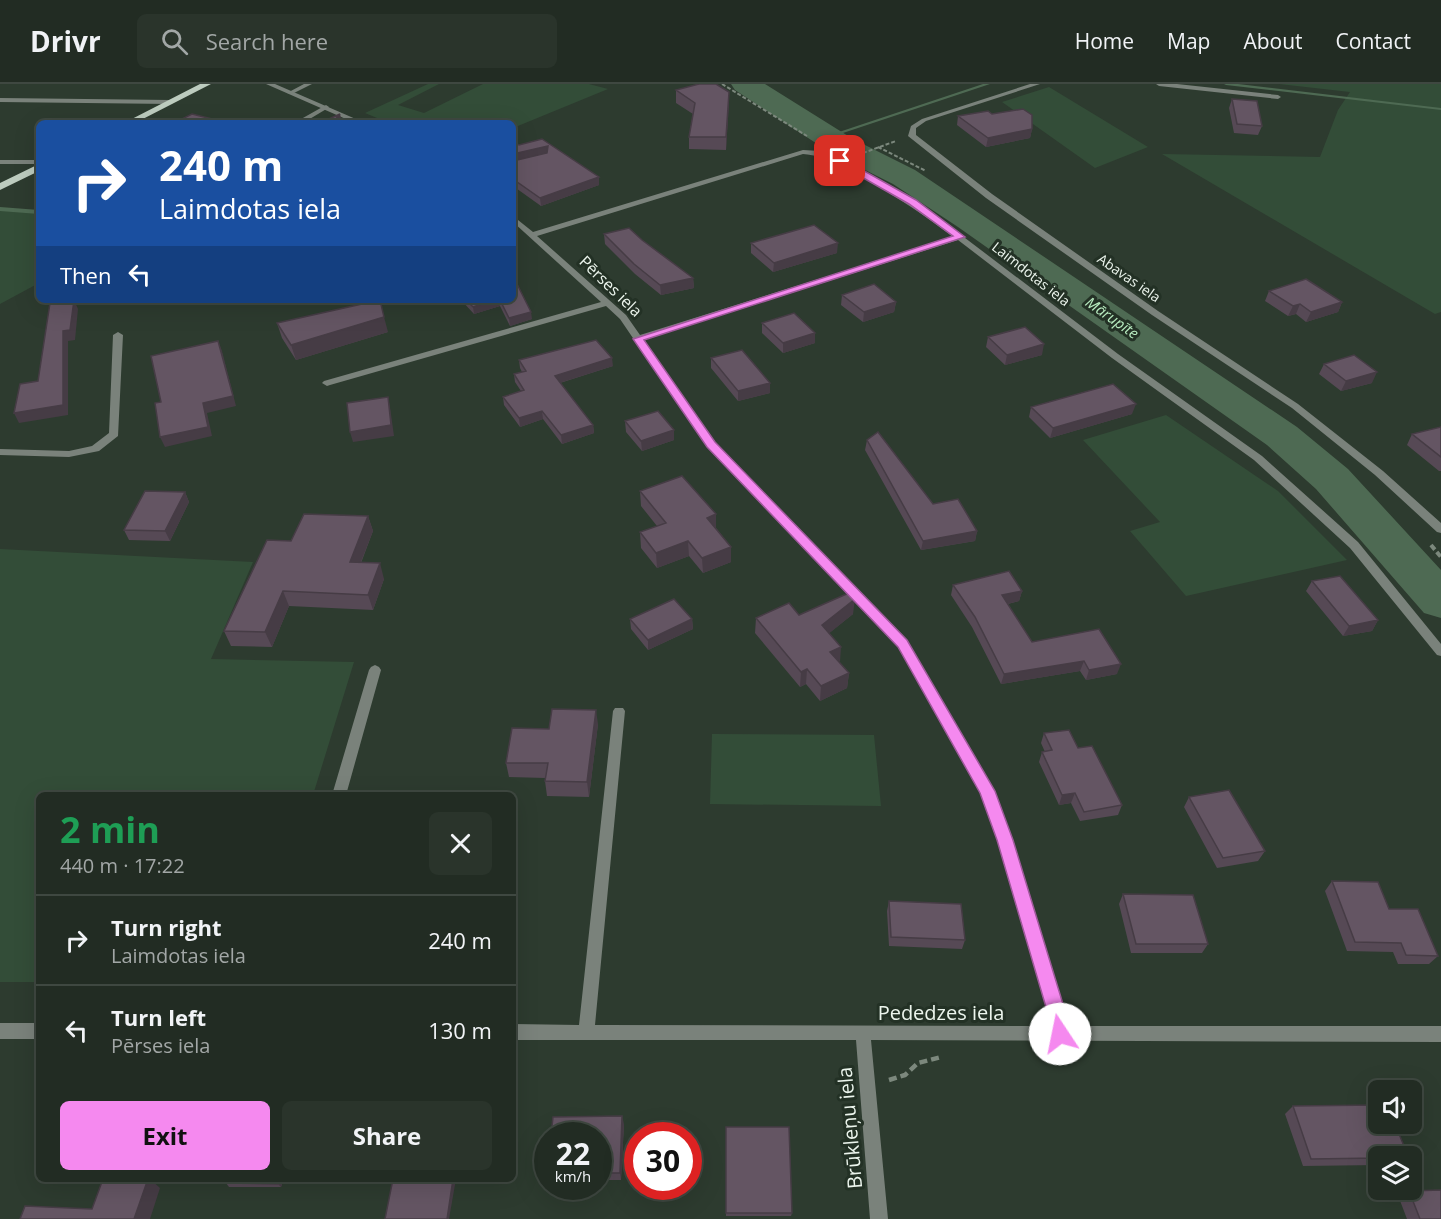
<!DOCTYPE html>
<meta charset="utf-8">
<style>
:root{--surface:#222c23;--page:#2a342b;--text:#f1f3f6;--muted:#a2a7a6;--line:#3f4841;--accent:#f589ef}
body{margin:0;font-family:"Open Sans",sans-serif;background:var(--page);color:var(--text);height:100vh;display:flex;flex-direction:column;font-size:22px;white-space:nowrap}
*{box-sizing:border-box;margin:0}
p{font-size:20px;color:var(--muted)}
.icon{flex:none;width:33px;height:33px;fill:none;stroke:currentColor;stroke-width:2;stroke-linecap:round;stroke-linejoin:round}
.map{position:relative;flex:1;overflow:hidden}
.side{position:absolute;left:36px;top:708px;width:480px;height:390px;display:flex;flex-direction:column;background:var(--surface);border-radius:9px;box-shadow:0 6px 24px #0002,0 0 0 2px var(--line)}
.side>*{flex:none}
.guide{position:absolute;left:36px;top:36px;width:480px;height:183px;border-radius:9px;box-shadow:0 6px 24px #0002,0 0 0 2px var(--line);background:#1a4fa0;color:#fff;overflow:hidden}
.controls{position:absolute;left:1368px;top:996px;display:grid;gap:12px}
.controls a{display:grid;place-items:center;width:54px;height:54px;border-radius:9px;background:var(--surface);box-shadow:0 6px 24px #0002,0 0 0 2px var(--line);font-size:30px}
.speed{position:absolute;left:534px;top:1038px;display:flex;gap:12px;font-size:30px;font-weight:700;text-align:center}
.speed>*{display:grid;place-content:center;width:78px;height:78px;border-radius:50%;background:var(--surface);box-shadow:0 6px 24px #0002,0 0 0 2px var(--line);line-height:1}
.speed small{font-size:15px;font-weight:400}
.speed .limit{border:9px solid #d22;background:#fff;color:#111}
.pin{position:absolute;display:grid;place-items:center;width:51px;height:51px;color:#fff;margin:-26px;border-radius:12px;box-shadow:0 3px 9px #0006}
.me{position:absolute;width:66px;margin:-33px;rotate:349deg;stroke-linejoin:round;filter:drop-shadow(0 0 4px #0008)}
.turn{display:flex;align-items:center;gap:21px;height:126px;padding:0 24px;font-size:27px}
.turn .icon{width:78px;height:78px;stroke-width:2.5}
.turn b{display:block;font-size:42px;line-height:51px}
.then{display:flex;align-items:center;height:57px;padding:0 24px;background:#0003;gap:12px;font-size:22px}
.round{display:grid;place-items:center;flex:none;width:63px;height:63px;border-radius:9px;background:var(--page)}
.head{display:flex;align-items:center;justify-content:space-between;height:102px;padding:0 24px}
h1{font-size:36px;font-weight:700;line-height:45px;color:#1e9e55}
.primary-button{display:flex;gap:12px;margin-top:auto;padding:12px 24px}
.primary-button a{flex:1;height:69px;border-radius:9px;background:var(--accent);color:#111;font-size:24px;font-weight:700;line-height:69px;text-align:center}
.primary-button a+a{background:var(--page);color:var(--text)}
ul{padding:0;list-style:none}
li{display:flex;align-items:center;gap:18px;height:90px;padding:0 24px;border-top:2px solid var(--line)}
li div{flex:1}
li b{display:block;font-size:22px}
li em{font-style:normal}
header{display:flex;align-items:center;gap:36px;box-sizing:border-box;height:84px;padding:0 30px;background:var(--surface);border-bottom:2px solid var(--line)}
header strong{font-size:28px}
nav{display:flex;gap:33px;margin-inline-start:auto;font-size:21px}
.search{width:420px;height:54px;background:var(--page);display:flex;align-items:center;gap:15px;box-sizing:border-box;padding:0 21px;border-radius:9px;color:var(--muted);font-size:22px}
.map>svg:first-child{display:block}
.green{fill:#334d38}
.lines{fill:none;stroke-linecap:round;stroke-linejoin:round}
.stream{fill:#4e6a53;fill-rule:evenodd}
.river{fill:#4e6a53;fill-rule:evenodd}
.path-far2{stroke:#7c887d;stroke-width:2;stroke-dasharray:4 2;stroke-linecap:butt}
.path-far1{stroke:#7c887d;stroke-width:4;stroke-dasharray:6 3;stroke-linecap:butt}
.path{stroke:#7c887d;stroke-width:4.5;stroke-dasharray:8 4;stroke-linecap:butt}
.service{fill:#7a827b;fill-rule:evenodd}
.minor{fill:#7a827b;fill-rule:evenodd}
.primary{fill:#bdccbf;fill-rule:evenodd}
.wall{fill:#564955}
.shaded-wall{fill:#463c45}
.building{fill:#645563;stroke:#463c45;stroke-width:1.5}
.route{fill:#f589ef;stroke:#9f599b;stroke-width:1.5}
.labels{text-anchor:middle;stroke-width:6;stroke-linejoin:round;paint-order:stroke}
.far-street-label{font-size:14px;fill:#ecf5ed;stroke:#233125}
.far-water-label{font-size:15px;font-style:italic;fill:#b8ecc0;stroke:#233125}
.street-label{font-size:16px;fill:#ecf5ed;stroke:#233125}
.near-street-label{font-size:20px;fill:#ecf5ed;stroke:#233125}
</style>
<header>
<strong>Drivr</strong>
<div class="search"><svg class="icon" aria-label="search" viewBox="0 0 24 24"><circle cx="10" cy="10" r="6"/><path d="M15 15l6 6"/></svg>Search here</div>
<nav><a>Home</a><a>Map</a><a>About</a><a>Contact</a></nav>
</header>
<div class="map">
<svg width="1441" height="1135" viewBox="0 0 1441 1135">
<rect width="100%" height="100%" fill="#2d3b2f"/>
<!-- green -->
<path class="green" d="M428,0H439L398,21L424,29L483,0H589L608,5L513,44V39H389L365,29Z
M1279,0H1441V228L1435,230L1162,70L1320,73L1338,26L1350,8Z
M1049,3L1148,63L1095,84L1002,18Z
M0,125L39,128V199L0,220Z
M1166,331L1278,407L1347,476L1186,512L1130,447L1160,438L1083,356Z
M0,465L253,478L211,575L354,578L313,711H39V898H0Z
M712,650L874,651L881,722L710,720Z"/>
<g class="lines">
<!-- stream -->
<path class="stream" d="M983,0H990L831,53L827,52Z
M1224,0H1238L1441,24V26L1226,1Z
M0,123L39,126V130L0,127Z"/>
<!-- river -->
<path class="river" d="M731,0H765L853,55L915,86L1297,343L1348,385L1441,486V534L1424,529L1316,405L1267,361L958,143L893,100L831,69L735,6Z"/>
<!-- path-far2 -->
<path class="path-far2" d="M722,0L807,52
M878,63L926,87
M863,69L896,57"/>
<!-- path-far1 -->
<path class="path-far1" d="M1431,461L1441,473"/>
<!-- path -->
<path class="path" d="M889,996L905,991L918,979L941,973"/>
<!-- service -->
<path class="service" d="M304,0H312L292,10L287,9Z
M326,21L329,23L328,24L303,39H294Z"/>
<!-- minor -->
<path class="minor" d="M266,0H275L365,39H355Z
M1030,0H1040L926,37L916,44V51L992,110L1158,227L1298,320L1383,387L1441,439V449L1437,448L1375,391L1292,324L1152,231L986,114L908,52L911,42L922,35Z
M1156,0H1177L1278,11L1281,13L1278,15L1159,2Z
M0,14L171,16L174,18L171,20L0,18Z
M803,66L820,67L843,75L915,116L1118,270L1262,372L1358,458L1441,560V572L1437,571L1350,464L1254,376L1112,274L958,156L643,256L715,359L906,557L994,707L1012,756L1065,930L1067,942H1441V958L871,956L888,1135H870L856,956H513V940L579,941L613,627L615,624H623L625,627L595,941L1051,942L1049,930L998,756L981,708L898,563L707,363L620,235L606,222L330,301L327,302L322,299L324,297L601,218L513,138V132L533,148ZM803,70C828,72 846,84 867,96C899,114 924,131 953,153L640,251L626,231L537,152Z
M0,76H39V80H0Z
M118,248L123,251L118,352L99,367L69,373L0,371V365L69,367L92,362L109,349L113,251Z
M375,581L379,583L381,586L346,711H332L369,586L371,583Z
M0,939H39V955H0Z"/>
<!-- primary -->
<path class="primary" d="M200,0H211L135,39H124Z
M39,80V87L0,106V99Z"/>
</g>
<!-- wall -->
<path class="wall" d="M676,6L729,8L726,66L689,65V53L693,30L676,19Z
M1232,15L1262,42L1258,51L1234,49L1229,24Z
M992,30L1032,45L1030,54L986,63L957,41L958,32Z
M513,57L519,61L599,93V101L541,122L513,102Z
M604,150L642,156L693,194L694,204L661,211L635,190L605,160Z
M751,159L837,169L773,188L751,169Z
M1269,207L1342,218L1338,228L1306,238L1296,230L1288,232L1265,217Z
M842,211L896,218L894,228L863,238L841,221Z
M461,216H513L532,235L510,242L500,222L474,230Z
M277,239L388,248L296,276L282,254Z
M762,239L815,249V259L783,269L762,249Z
M988,253L1042,271L1005,281L986,263Z
M711,274L770,299V309L738,317L711,284Z
M519,276L613,282L560,299L593,341L594,349L562,360L543,335L520,343L504,321L503,313L521,307L515,298L514,290L522,288L520,284Z
M1324,280L1372,299L1341,307L1319,290Z
M1031,323L1132,330L1050,354L1029,333Z
M625,337L674,356L642,367L626,348Z
M1441,343V387H1439L1407,361L1412,350Z
M867,356L933,420L977,447L975,457L921,466L865,366Z
M640,407L716,430V444L731,463V478L703,489L689,472L657,484L641,464L640,448L657,442L641,422Z
M185,408L189,418L170,457L129,456L124,446Z
M368,432L373,447L361,479L384,495L373,526L289,522L272,563L231,562L224,547L291,457Z
M1312,497L1378,536L1372,547L1343,552L1306,507Z
M953,501L1022,507L1019,517L1008,520L1032,558L1117,590L1086,596L1080,587L1001,600L972,543L951,511Z
M853,530L829,549L839,578L849,589L847,604L820,617L806,600L800,603L755,549L756,534L799,531Z
M630,535H692L693,545L648,566L631,545Z
M598,640L589,713L547,712L545,697V694L509,693L506,679L549,645Z
M1044,649L1078,664L1122,721L1118,731L1080,737L1071,719L1059,721L1039,678L1042,668H1045L1041,659Z
M1189,713L1265,767L1258,777L1217,784L1184,723Z
M1332,797L1389,825L1438,872L1429,880H1398L1393,868L1347,867L1325,807Z
M1123,810L1208,860L1202,869H1131L1119,820Z
M889,817L965,856L962,865L889,862L887,827Z
M1293,1022L1378,1072V1081L1303,1082L1285,1030Z
M624,1040L621,1096H598V1052Z
M726,1043L792,1129L791,1132H726Z
M227,1095H284L281,1103H229L226,1099Z
M1409,1107L1441,1135H1407L1399,1114Z"/>
<!-- shaded-wall -->
<path class="shaded-wall" d="M729,8V20L726,66V53Z
M340,30L342,38L341,39H332Z
M1032,45L1030,54L986,63L988,54Z
M548,62L549,69L513,78V70Z
M599,93V101L541,122L540,114Z
M838,159L837,169L773,188L774,179Z
M693,194L694,204L661,211L660,201Z
M74,216L78,225L75,256L68,257V331L19,339L14,329L63,321V247Z
M124,216H175L147,221L145,217L125,219Z
M493,216H499L500,222L474,230L473,223Z
M896,218L894,228L863,238L864,228Z
M1342,218L1338,228L1306,238L1311,228Z
M1300,220L1296,230L1288,232L1293,222Z
M531,228L532,235L510,242L509,234Z
M384,233L388,248L296,276L291,261Z
M815,249V259L783,269V259Z
M218,257L222,267L236,322L207,329L212,352L165,363L160,353L203,319Z
M1044,260L1042,271L1005,281L1007,271Z
M612,274L613,282L556,300L555,292Z
M1377,288L1372,299L1341,307L1346,297Z
M770,299V309L738,317V307Z
M388,313L390,323L394,352L353,358L350,348Z
M1136,320L1132,330L1050,354L1053,344Z
M542,327L543,335L520,343L519,334Z
M593,341L594,349L562,360L561,351Z
M674,346V356L642,367L641,357Z
M185,408L189,418L170,457L165,447Z
M716,430V446L707,434Z
M368,432L373,447L355,493L350,478Z
M977,447L975,457L921,466L923,457Z
M688,457L689,472L657,484L656,469Z
M731,463V478L703,489L702,474Z
M380,479L384,495L373,526L368,511Z
M283,507L289,522L272,563L265,548Z
M1022,507L1019,517L999,522L1002,511Z
M855,515L853,530L821,556L822,541Z
M692,535L693,545L648,566V556Z
M1378,536L1372,547L1343,552L1349,542Z
M841,563L840,578L830,568Z
M1084,577L1080,587L1001,600L1004,590Z
M1121,580L1117,590L1086,596L1089,586Z
M807,585L806,600L800,603L801,588Z
M849,589L847,604L820,617L821,602Z
M596,626L598,640L589,713L587,698Z
M1075,709L1071,719L1059,721L1062,711Z
M622,1032L624,1040L621,1096L620,1089Z
M148,1095H150L160,1104L150,1135H134Z
M280,1095H284L281,1103L278,1100Z
M453,1095H456L449,1135H447Z"/>
<!-- building -->
<path class="building" d="M699,0H716L729,8L726,53H689L695,19L676,6Z
M1232,15L1257,17L1262,42L1237,40Z
M1023,25L1032,31V45L988,54L958,32L988,27L992,30Z
M192,30L228,39H174Z
M340,30L332,39H320Z
M542,55L599,93L540,114L513,95V77L547,69L548,62L513,70V57L519,61Z
M814,141L838,159L774,179L751,159Z
M629,144L642,156L693,194L660,201L634,180L604,150Z
M513,192L531,228L509,234L500,216H513Z
M1306,195L1342,218L1311,228L1300,220L1293,222L1269,207Z
M874,200L896,218L864,228L842,211Z
M70,216H74L70,246L63,247V321L14,329L20,300L38,297L50,219Z
M380,216L384,233L291,261L277,239Z
M466,216H493L473,223Z
M794,229L815,249L783,259L762,239Z
M1025,243L1044,260L1007,271L988,253Z
M596,256L612,274L555,292L593,341L561,351L542,327L519,334L503,313L524,306L514,290L526,287L519,276Z
M218,257L233,312L203,319L208,343L160,353L155,319L161,318L151,272Z
M742,266L770,299L738,307L711,274Z
M1354,271L1377,288L1346,297L1324,280Z
M1113,300L1136,320L1053,344L1031,323Z
M388,313L391,341L350,348L347,319Z
M658,327L674,346L641,357L625,337Z
M1441,343V373L1412,350Z
M878,348L933,420L958,415L977,447L923,457L867,356Z
M682,392L716,430L707,434L731,463L702,474L688,457L656,469L640,448L666,439L640,407Z
M145,407L185,408L165,447L124,446Z
M304,430L368,432L350,478L380,479L368,511L283,507L265,548L224,547L267,456L291,457Z
M1009,487L1022,507L1002,511L1032,558L1099,545L1121,580L1089,586L1084,577L1004,590L975,533L953,501Z
M1340,492L1378,536L1349,542L1312,497Z
M851,508L855,515L822,541L841,563L830,568L849,589L821,602L807,585L801,588L756,534L789,519L799,531Z
M674,515L692,535L648,556L630,535Z
M552,625L596,626L587,698L545,697L548,679H506L512,644L549,645Z
M1069,646L1078,664L1092,662L1122,721L1084,728L1075,709L1062,711L1042,668L1052,666L1044,649Z
M1229,706L1265,767L1223,774L1189,713Z
M1332,797L1378,798L1389,825H1418L1438,872L1406,871L1401,859L1355,858Z
M1123,810L1193,811L1208,860H1136Z
M889,817L961,820L965,856L891,853Z
M1378,1021V1040H1395L1408,1072H1378V1074L1311,1075L1293,1022Z
M622,1032L620,1089H598V1052H551L553,1033Z
M726,1043H789L792,1129H726Z
M103,1095H148L134,1135H20L25,1122L92,1125Z
M227,1095H280L278,1100L226,1099Z
M393,1095H453L447,1135H385Z
M1441,1106V1135H1420L1409,1107Z"/>
<!-- route -->
<path class="route" d="M837,75H843L916,116L965,153L644,256L715,358L907,556L995,707L1013,756L1066,930L1068,950L1066,956L1060,958L1053,956L1048,930L997,756L980,709L898,563L707,363L633,255L953,152L909,120L837,79Z"/>
<g class="labels">
<!-- far-street labels -->
<g class="far-street-label">
<text transform="translate(1031 190) rotate(38)" y="5">Laimdotas iela</text>
<text transform="translate(1129 194) rotate(35)" y="5">Abavas iela</text>
</g>
<!-- far-water labels -->
<g class="far-water-label">
<text transform="translate(1112 234) rotate(35)" y="5">Mārupīte</text>
</g>
<!-- street labels -->
<g class="street-label">
<text transform="translate(611 202) rotate(44)" y="6">Pērses iela</text>
</g>
<!-- near-street labels -->
<g class="near-street-label">
<text x="941" y="936">Pededzes iela</text>
<text transform="translate(850 1044) rotate(-95)" y="7">Brūkleņu iela</text>
</g>
</g>
</svg>
<div class="controls">
<a><svg class="icon" aria-label="sound" viewBox="0 0 24 24"><path d="M4 9h4l5-4v14l-5-4H4zM17 9q2 3 0 6"/></svg></a>
<a><svg class="icon" aria-label="layers" viewBox="0 0 24 24"><path d="M12 4l9 5-9 5-9-5zM3 14l9 5 9-5"/></svg></a>
</div>
<div class="speed"><div>22<small>km/h</small></div><div class="limit">30</div></div>
<div class="pin" style="left:840px;top:77px;background:#d93025"><svg class="icon" aria-label="arrive" viewBox="0 0 24 24"><path d="M6 21V4h12l-3 4 3 4H6"/></svg></div>
<svg class="me" style="left:1060px;top:950px" viewBox="-20 -20 40 40"><circle r="19" fill="#fff"/><path d="M0-13L10 11 0 6-10 11z" fill="#f589ef"/></svg>
<div class="guide">
<div class="turn"><svg class="icon" aria-label="right" viewBox="0 0 24 24"><path d="M7 20v-9h11M14 6l5 5-5 5"/></svg><div><b>240 m</b>Laimdotas iela</div></div>
<div class="then">Then<svg class="icon" aria-label="left" viewBox="0 0 24 24"><path d="M17 20v-9H6M10 6l-5 5 5 5"/></svg></div>
</div>
<section class="side">
<div class="head"><div><h1>2 min</h1><p>440 m · 17:22</p></div><a class="round"><svg class="icon" aria-label="close" viewBox="0 0 24 24"><path d="M6 6l12 12M18 6L6 18"/></svg></a></div>
<ul>
<li><svg class="icon" aria-label="right" viewBox="0 0 24 24"><path d="M7 20v-9h11M14 6l5 5-5 5"/></svg><div><b>Turn right</b><p>Laimdotas iela</p></div><em>240 m</em></li>
<li><svg class="icon" aria-label="left" viewBox="0 0 24 24"><path d="M17 20v-9H6M10 6l-5 5 5 5"/></svg><div><b>Turn left</b><p>Pērses iela</p></div><em>130 m</em></li>
</ul>
<div class="primary-button"><a>Exit</a><a>Share</a></div>
</section>
</div>
